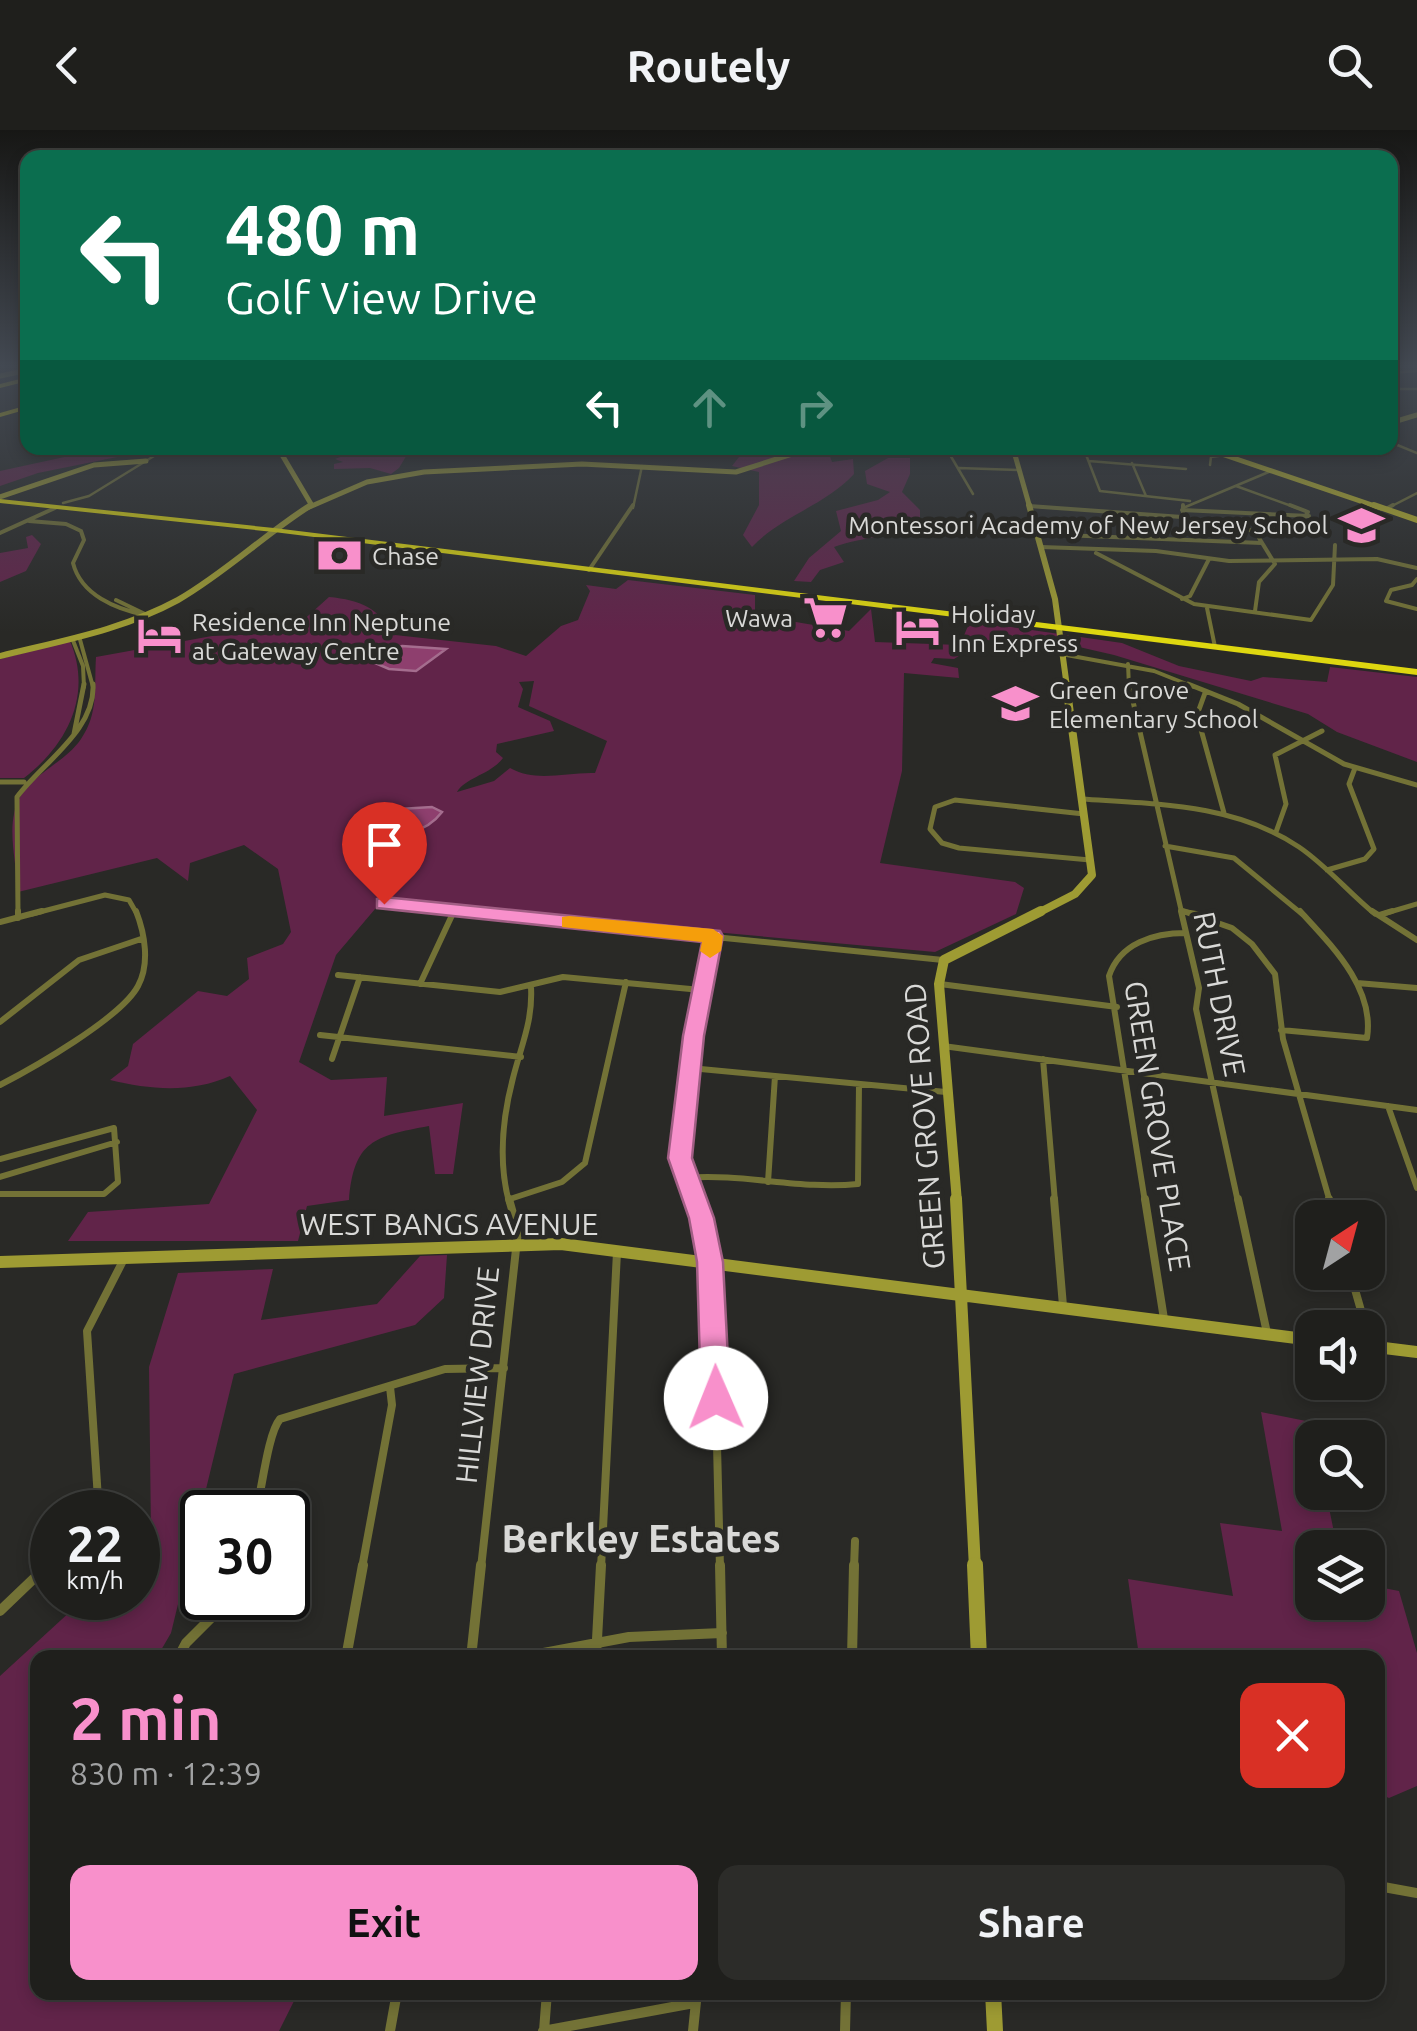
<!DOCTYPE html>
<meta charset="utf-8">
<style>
:root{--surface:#1f1f1c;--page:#2c2c29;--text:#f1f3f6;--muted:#a1a2a3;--line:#3c3d3b;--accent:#f890cb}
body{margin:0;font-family:Ubuntu,sans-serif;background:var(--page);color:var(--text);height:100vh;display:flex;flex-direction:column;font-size:38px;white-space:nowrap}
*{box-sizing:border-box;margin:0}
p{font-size:32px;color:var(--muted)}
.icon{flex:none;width:55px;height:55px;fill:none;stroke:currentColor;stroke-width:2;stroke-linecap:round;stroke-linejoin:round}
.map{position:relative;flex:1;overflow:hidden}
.drawer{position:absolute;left:30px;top:1520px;width:1355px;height:350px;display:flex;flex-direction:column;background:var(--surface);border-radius:20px;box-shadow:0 5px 15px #0003,0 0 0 2px var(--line)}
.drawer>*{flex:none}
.hud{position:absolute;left:20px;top:20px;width:1378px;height:305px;border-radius:20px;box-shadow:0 5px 15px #0003,0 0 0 2px var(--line);background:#0b6e4f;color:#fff;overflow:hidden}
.needle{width:65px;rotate:36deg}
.buttons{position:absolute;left:1295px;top:1070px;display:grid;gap:20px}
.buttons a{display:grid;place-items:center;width:90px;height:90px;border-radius:20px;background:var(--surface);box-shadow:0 5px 15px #0003,0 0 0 2px var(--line);font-size:50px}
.speed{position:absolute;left:30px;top:1360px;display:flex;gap:20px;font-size:50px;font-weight:700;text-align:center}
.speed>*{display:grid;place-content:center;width:130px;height:130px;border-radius:50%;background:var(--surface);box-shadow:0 5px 15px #0003,0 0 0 2px var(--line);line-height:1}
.speed small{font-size:25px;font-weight:400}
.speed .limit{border:5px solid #111;border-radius:15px;background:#fff;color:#111}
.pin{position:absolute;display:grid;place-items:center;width:85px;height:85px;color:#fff;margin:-102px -42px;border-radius:50% 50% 50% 0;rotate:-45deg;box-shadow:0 0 10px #0007}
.pin .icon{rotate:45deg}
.me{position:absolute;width:110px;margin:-55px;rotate:359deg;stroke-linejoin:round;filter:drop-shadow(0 0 8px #0008)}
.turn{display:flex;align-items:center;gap:35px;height:210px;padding:0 40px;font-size:45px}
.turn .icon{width:130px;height:130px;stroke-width:2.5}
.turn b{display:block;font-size:70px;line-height:85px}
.lanes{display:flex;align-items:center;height:95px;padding:0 40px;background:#0003;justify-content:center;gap:50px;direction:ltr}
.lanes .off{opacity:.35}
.round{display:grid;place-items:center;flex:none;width:105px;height:105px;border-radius:20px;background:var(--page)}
.overview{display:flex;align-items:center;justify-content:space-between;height:170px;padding:0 40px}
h1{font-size:60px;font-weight:700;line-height:75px;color:var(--accent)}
.action{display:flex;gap:20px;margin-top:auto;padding:20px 40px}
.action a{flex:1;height:115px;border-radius:20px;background:var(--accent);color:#111;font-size:40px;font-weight:700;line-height:115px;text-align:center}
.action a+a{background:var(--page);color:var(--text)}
header{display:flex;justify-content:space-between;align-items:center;height:130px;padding:0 40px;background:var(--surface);font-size:45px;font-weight:700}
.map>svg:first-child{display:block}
.green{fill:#612449;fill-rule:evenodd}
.water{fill:#8e3f6e;stroke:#a46d8e;stroke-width:2.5}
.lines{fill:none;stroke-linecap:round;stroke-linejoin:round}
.street-far5{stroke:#737236;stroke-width:2.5}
.street-far4{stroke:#737236;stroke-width:4}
.street-far3{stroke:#737236;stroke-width:5}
.street-far2{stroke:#737236;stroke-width:6}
.street-far1{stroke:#737236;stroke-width:8}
.street{stroke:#737236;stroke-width:10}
.secondary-far5{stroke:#9e9b33;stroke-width:5}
.secondary-far4{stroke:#9e9b33;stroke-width:6}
.secondary-far3{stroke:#9e9b33;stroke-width:8}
.secondary-far2{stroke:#9e9b33;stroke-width:10}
.secondary-far1{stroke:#9e9b33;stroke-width:12}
.secondary{stroke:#9e9b33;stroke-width:16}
.primary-far1{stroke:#c0ba29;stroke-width:5}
.primary{stroke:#c0ba29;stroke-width:6}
.highway{fill:#ded710;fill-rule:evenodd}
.route{fill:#f890cb;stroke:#a15e84;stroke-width:2.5}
.slow{fill:#f59e0b}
.labels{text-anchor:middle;stroke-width:9;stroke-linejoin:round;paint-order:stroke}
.far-poi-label{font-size:25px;fill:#d9d9d7;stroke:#292926;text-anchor:start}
.street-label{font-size:30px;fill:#d9d9d7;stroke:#292926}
.near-neighbourhood-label{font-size:38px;font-weight:bold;fill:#d9d9d7;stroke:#292926}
</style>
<header><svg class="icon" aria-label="back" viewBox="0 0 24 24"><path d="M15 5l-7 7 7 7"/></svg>Routely<svg class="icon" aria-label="search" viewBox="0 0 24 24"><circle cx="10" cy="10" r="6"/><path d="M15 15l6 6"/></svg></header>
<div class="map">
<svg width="1417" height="1901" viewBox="0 0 1417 1901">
<rect width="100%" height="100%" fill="#292926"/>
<!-- green -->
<path class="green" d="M106,318L127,320V325L38,343L0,356V341Z
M362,318H411L399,338L391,344L370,338L334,339V334L343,332L335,329L343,326L327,325L358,322Z
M746,318H827L832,332L853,329L854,344C826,375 781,386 752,417L743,405L759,375V342L732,336Z
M888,328H910V344L902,362L920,380V388C894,410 866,405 834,417L844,432L820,440L811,452L794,451L809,428L841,401L836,381L878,370L890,362L867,354L865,341Z
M32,405L41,414L26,441L0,452V423L28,418L26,407Z
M628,450L755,465V485L849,501L871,479L875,512L960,515L970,491L1122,513L1179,536L1251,551L1263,547L1327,552L1330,537L1417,547V632L1337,602L1308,584L1114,525L1066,514L985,510L954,529L934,528L931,533L958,538L959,548L904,543L902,641L880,733L1015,752L1024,758L1016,784L935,822L381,772L336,825L299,932L331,950L387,947L384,986L463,973L453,1044H435L429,996C374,1006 354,1011 349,1070L307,1076L298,1111H68L88,1082L209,1074L257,980L230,946C192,963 151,960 110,950L128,936L133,914L198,861L227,866L249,849L247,828L283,814L291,802L278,739L244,715L190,733L188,751L157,728L18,762C17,739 9,707 14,684C21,646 62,637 81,609C99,583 94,557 96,527L212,506L289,503L329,467C361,470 378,478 395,505L496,516L526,526L561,496L578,490L590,461L586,455L616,459ZM534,551L529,576L607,611L595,643C566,642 536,653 510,638L494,651L457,662C466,647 490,645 503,628L496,622L497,614L554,601L550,591L518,577L523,559L519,552Z
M70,511C93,565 67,615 24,648H0V529Z
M447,1125L444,1168L415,1195L234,1244L171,1503L157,1527L38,1528V1862L298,1863L279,1901H0V1546L85,1468H138V1418L151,1405L149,1237L178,1143L273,1139L261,1190L377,1174L420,1126Z
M1261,1282L1311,1292L1312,1362L1326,1363L1337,1417L1312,1418V1472H1368V1455L1399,1461L1417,1523V1656L1389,1668L1378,1663V1528L1139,1526L1128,1449L1233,1466L1220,1393L1282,1401Z"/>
<!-- water -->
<path class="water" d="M402,516L446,519L416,541L389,539L368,530Z
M432,677L442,682C427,702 393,713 372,696L374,687L399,679Z"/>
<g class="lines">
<!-- street-far5 -->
<path class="street-far5" d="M1390,243L1417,241
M1390,259H1417
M1390,312L1417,323
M946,318L973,364
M947,319L1014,321
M1085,322L1100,361L1190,371
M1089,331L1186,339
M1132,333L1146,366
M1210,335L1211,327L1225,325
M959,338L1019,340
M1236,356L1297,378
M63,373L89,366L167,318
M1029,376L1055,378
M633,378L642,336
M1183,378L1271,341
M1388,378L1417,363"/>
<!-- street-far4 -->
<path class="street-far4" d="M1183,375V396L1295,403L1308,382L1290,375
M1029,376L1182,387
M1386,379L1393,375
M1182,380L1309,386
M29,391L66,394L81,401
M81,401L84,410L73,433C81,465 116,479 145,485
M0,403L55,378
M1037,404L1262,413
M1041,417L1156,421L1229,431L1377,429L1417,438
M1096,423L1194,474L1311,490L1333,455L1335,415
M589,440L633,375
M1417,449L1412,455L1391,460L1386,471L1417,479
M1182,469L1190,466L1209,429
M116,470L145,484
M1207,478L1215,517
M1255,481L1259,452L1275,434L1256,403
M79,506L93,557
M72,508L83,536L84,557
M1061,524L1154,541L1194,557
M1128,534L1129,557"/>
<!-- street-far3 -->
<path class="street-far3" d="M1129,554L1182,784
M1188,554L1238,574L1344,634L1417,655
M1205,563L1197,585L1224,683
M74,604L84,554
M0,652H24
M1082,669C1157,674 1235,674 1299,717C1327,736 1349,763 1375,784
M1084,684L955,670L935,677L930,699L942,713L959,718L1090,730
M1276,702L1286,674L1275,625L1322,601
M1165,716L1234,728L1302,784
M1327,740L1365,729L1374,719L1349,654L1355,638
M384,774L481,784
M1181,781L1199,784
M18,784L17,667C42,633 96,600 93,554
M32,784L105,765L129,770L137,784
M1383,784L1417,774"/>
<!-- street-far2 -->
<path class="street-far2" d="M18,781V788
M456,781L943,830
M1181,781L1199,858L1196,879L1238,1072
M1183,781L1232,798L1252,814L1275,844L1283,909L1330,1072
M1372,781L1417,810
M1379,785L1392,781
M0,792L42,781
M338,845L500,862L563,847L701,860
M1357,853L1417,858
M420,854L454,781
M940,854L1117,877
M0,892L79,830L141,809
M1281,900L1367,908C1375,858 1332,816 1300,781
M320,905L521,927
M943,916L1417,980
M332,929L360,847
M1043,929L1055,1072
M690,938L946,962
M0,955C33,938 121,888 138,856C150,834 145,804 136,781
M1388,976L1417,1058
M0,1029L114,998L118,1052L104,1064H0
M0,1047L117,1012
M685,1048C743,1043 800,1060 858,1054L859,954
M768,1052L775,946
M510,1069L562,1052L585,1033L626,852
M509,1072C498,1031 502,990 513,948C521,916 533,891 531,857
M696,1072L680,1028L694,906L713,806
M1145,1072L1109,846C1120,813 1154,803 1186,803"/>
<!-- street-far1 -->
<path class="street-far1" d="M695,1069L713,1150L720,1438
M1054,1069L1063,1176
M1145,1069L1164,1189
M1238,1069L1267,1203
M1329,1069L1334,1088
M1350,1142L1366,1198
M95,1382L98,1369L87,1201L125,1127
M256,1382C262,1359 268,1303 280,1289L445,1239L504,1238
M45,1438L52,1431
M362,1438L392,1275L390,1257
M481,1438L518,1101L509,1069
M601,1438L617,1122
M854,1438L855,1411"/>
<!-- street -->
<path class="street" d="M720,1435L722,1528
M0,1481L48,1435
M178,1528L186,1513L231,1468
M346,1528L363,1435
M471,1528L481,1435
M517,1528L629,1507L722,1503
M596,1528L601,1435
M852,1528L854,1435
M1378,1756L1417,1763
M390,1901L397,1862
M543,1901L694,1873
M544,1901L547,1862
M693,1901L697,1862
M845,1901L846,1862"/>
<!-- secondary-far5 -->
<path class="secondary-far5" d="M0,246L28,240
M1390,293L1417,285
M278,318L311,374
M1013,318L1030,378
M0,367L94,335L146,331
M307,378L367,352L424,342L582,334L736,342L811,318"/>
<!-- secondary-far4 -->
<path class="secondary-far4" d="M1029,375L1055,469L1067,557
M0,526C60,511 123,500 178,470C225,443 265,404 311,375"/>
<!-- secondary-far3 -->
<path class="secondary-far3" d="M1036,784L1075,764L1092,745L1066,554"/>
<!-- secondary-far2 -->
<path class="secondary-far2" d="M957,1072L939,854L944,830L1041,781"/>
<!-- secondary-far1 -->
<path class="secondary-far1" d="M956,1069L975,1438
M0,1132L561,1114L1312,1210
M1368,1216L1417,1222"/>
<!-- secondary -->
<path class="secondary" d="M975,1435L979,1528
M993,1862L995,1901"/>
<!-- primary-far1 -->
<path class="primary-far1" d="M1204,318L1381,378"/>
<!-- primary -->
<path class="primary" d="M1374,375L1417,390"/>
<!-- highway -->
<path class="highway" d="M28,247V251L0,258V254Z
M28,275V279L0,287V283Z
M0,369L274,398L1417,539V545L274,402L0,373Z"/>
</g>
<!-- sky -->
<linearGradient id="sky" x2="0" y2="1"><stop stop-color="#171715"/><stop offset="0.47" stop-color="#434952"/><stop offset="1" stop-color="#434952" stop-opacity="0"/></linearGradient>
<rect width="1417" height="502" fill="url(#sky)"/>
<!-- route -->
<path class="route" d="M384,767L720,801L723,806L704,906L692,1028L714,1088L723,1132L730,1268L726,1278L716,1282L706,1278L701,1268L697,1132L689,1088L668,1028L683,906L702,812L377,778V769Z"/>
<!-- slow -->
<path class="slow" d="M569,786L713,799L723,806L721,821L710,828L700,821L702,812L562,797V787Z"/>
<!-- icons -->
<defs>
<symbol id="school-bare" viewBox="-9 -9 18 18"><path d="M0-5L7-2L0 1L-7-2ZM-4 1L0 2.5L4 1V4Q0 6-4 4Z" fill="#f890cb" stroke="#292926" stroke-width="2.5" paint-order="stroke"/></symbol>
<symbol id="bank-bare" viewBox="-9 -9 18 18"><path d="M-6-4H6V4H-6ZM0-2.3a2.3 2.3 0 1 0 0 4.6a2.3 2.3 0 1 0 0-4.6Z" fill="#f890cb" stroke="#292926" stroke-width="2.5" paint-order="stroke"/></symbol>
<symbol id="supermarket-bare" viewBox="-9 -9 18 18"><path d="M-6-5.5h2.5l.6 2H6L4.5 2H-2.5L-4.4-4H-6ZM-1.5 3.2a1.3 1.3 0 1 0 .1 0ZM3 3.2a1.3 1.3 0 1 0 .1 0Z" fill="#f890cb" stroke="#292926" stroke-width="2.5" paint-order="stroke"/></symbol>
<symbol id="hotel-bare" viewBox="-9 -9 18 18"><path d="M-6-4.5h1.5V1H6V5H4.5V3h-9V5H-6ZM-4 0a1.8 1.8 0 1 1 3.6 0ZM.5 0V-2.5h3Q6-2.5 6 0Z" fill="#f890cb" stroke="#292926" stroke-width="2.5" paint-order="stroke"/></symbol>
</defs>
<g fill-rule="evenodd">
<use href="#school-bare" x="1330" y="364" width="63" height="63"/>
<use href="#bank-bare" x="308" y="394" width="63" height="63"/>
<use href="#supermarket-bare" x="794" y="456" width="63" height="63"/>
<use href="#hotel-bare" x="886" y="466" width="63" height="63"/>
<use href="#hotel-bare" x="128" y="474" width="63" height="63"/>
<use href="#school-bare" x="984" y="542" width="63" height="63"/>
</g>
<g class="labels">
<!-- far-poi labels -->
<g class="far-poi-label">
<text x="1328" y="404" text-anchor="end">Montessori Academy of New Jersey School</text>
<text x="372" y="435">Chase</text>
<text x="951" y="493">Holiday<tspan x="951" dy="29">Inn Express</tspan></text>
<text x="793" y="497" text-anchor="end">Wawa</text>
<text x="192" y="501">Residence Inn Neptune<tspan x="192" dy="29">at Gateway Centre</tspan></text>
<text x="1049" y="569">Green Grove<tspan x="1049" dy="29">Elementary School</tspan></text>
</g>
<!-- street labels -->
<g class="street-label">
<text transform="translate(1219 864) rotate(79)" y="10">RUTH DRIVE</text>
<text transform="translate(925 996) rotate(-94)" y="10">GREEN GROVE ROAD</text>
<text transform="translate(1157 996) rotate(81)" y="10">GREEN GROVE PLACE</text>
<text x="449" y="1105">WEST BANGS AVENUE</text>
<text transform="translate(478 1245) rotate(-84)" y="10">HILLVIEW DRIVE</text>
</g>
<!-- near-neighbourhood labels -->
<g class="near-neighbourhood-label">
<text x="641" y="1422">Berkley Estates</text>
</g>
</g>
</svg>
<div class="buttons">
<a><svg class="needle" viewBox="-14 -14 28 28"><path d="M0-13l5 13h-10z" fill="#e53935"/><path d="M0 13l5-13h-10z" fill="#a1a2a3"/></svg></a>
<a><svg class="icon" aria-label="sound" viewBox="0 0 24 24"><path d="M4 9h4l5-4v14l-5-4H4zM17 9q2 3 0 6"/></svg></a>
<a><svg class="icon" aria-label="search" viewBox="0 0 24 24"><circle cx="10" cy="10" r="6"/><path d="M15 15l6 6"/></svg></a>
<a><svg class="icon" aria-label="layers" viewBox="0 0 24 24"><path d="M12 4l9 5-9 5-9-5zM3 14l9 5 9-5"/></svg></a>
</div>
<div class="speed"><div>22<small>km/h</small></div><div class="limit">30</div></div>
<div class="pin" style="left:384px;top:774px;background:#d93025"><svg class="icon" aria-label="arrive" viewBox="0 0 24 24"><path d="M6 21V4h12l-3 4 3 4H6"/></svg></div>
<svg class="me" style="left:716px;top:1268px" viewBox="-20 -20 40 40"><circle r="19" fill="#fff"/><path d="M0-13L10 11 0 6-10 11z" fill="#f890cb"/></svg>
<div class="hud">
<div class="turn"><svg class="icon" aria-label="left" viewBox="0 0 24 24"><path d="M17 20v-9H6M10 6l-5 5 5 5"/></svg><div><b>480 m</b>Golf View Drive</div></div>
<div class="lanes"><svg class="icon" aria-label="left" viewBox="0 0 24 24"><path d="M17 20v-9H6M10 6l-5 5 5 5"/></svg><svg class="icon off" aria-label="ahead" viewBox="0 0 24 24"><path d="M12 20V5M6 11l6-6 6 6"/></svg><svg class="icon off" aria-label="right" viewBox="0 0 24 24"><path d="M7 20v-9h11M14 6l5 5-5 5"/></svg></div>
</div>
<section class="drawer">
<div class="overview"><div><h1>2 min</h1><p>830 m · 12:39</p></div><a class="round" style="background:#d93025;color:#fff"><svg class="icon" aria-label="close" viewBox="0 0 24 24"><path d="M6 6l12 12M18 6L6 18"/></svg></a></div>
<div class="action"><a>Exit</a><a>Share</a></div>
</section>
</div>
